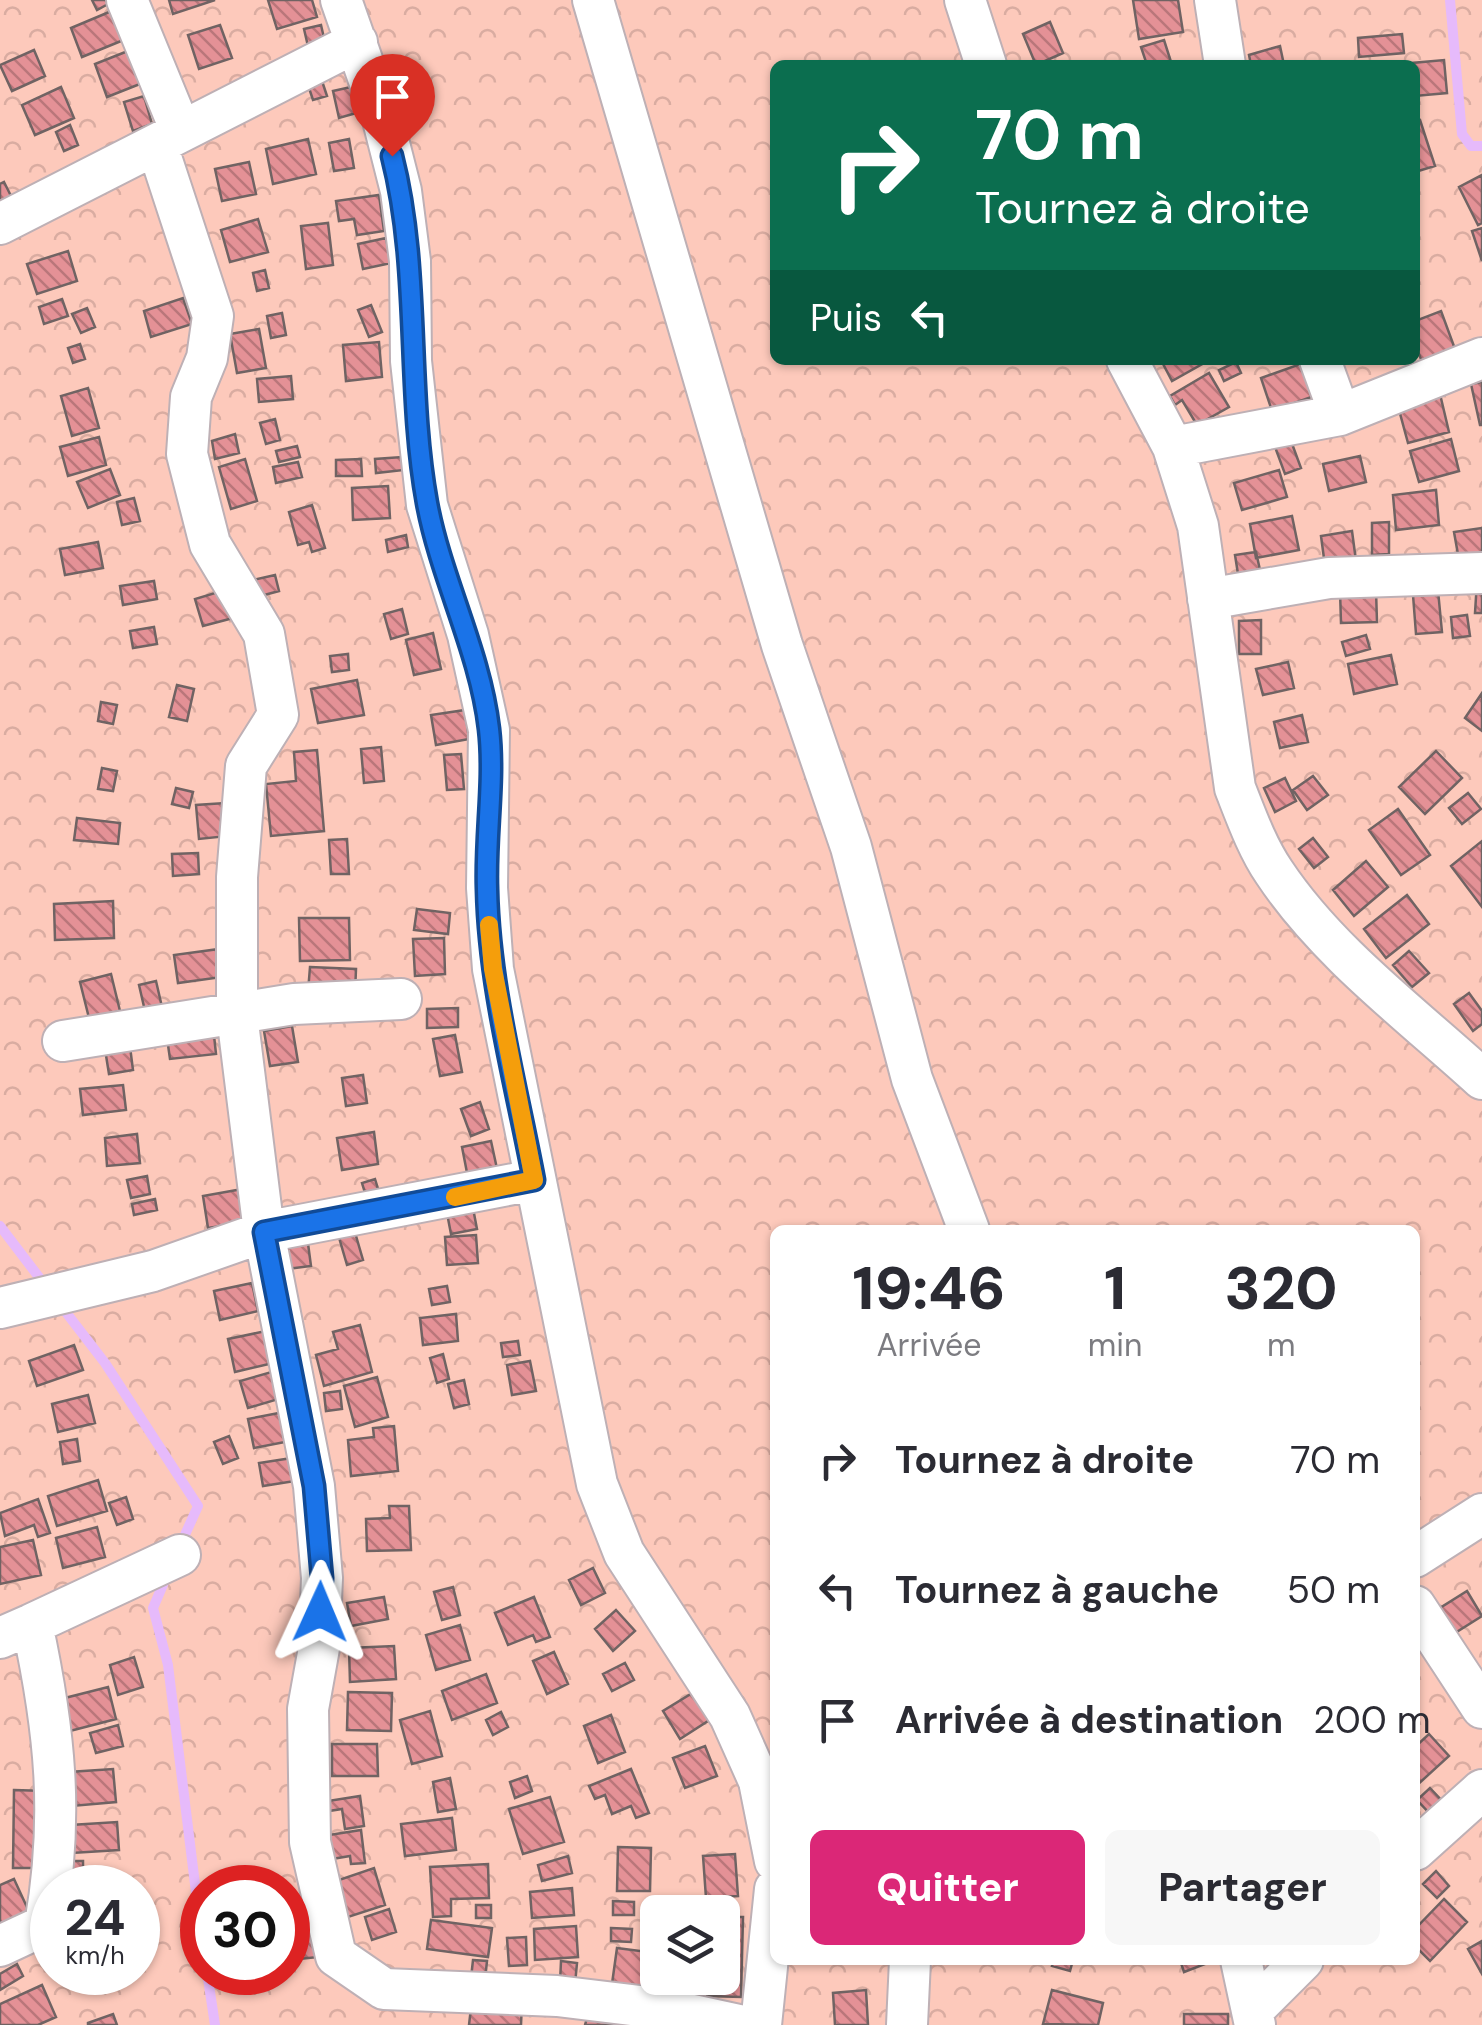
<!DOCTYPE html>
<html lang="fr">
<meta charset="utf-8">
<style>
:root{--surface:#fff;--page:#f7f7f7;--text:#2b2b33;--muted:#7c7c81;--accent:#db2777}
body{margin:0;font-family:"DM Sans",sans-serif;background:var(--page);color:var(--text);height:100vh;display:flex;flex-direction:column;font-size:38px;white-space:nowrap}
*{box-sizing:border-box;margin:0}
p{font-size:32px;color:var(--muted)}
.icon{flex:none;width:55px;height:55px;fill:none;stroke:currentColor;stroke-width:2;stroke-linecap:round;stroke-linejoin:round}
.map{position:relative;flex:1;overflow:hidden}
.side{position:absolute;left:770px;top:1225px;width:650px;height:740px;display:flex;flex-direction:column;background:var(--surface);border-radius:15px;box-shadow:0 2px 8px #0004}
.side>*{flex:none}
.top-card{position:absolute;left:770px;top:60px;width:650px;height:305px;border-radius:15px;box-shadow:0 2px 8px #0004;background:#0b6e4f;color:#fff;overflow:hidden}
.buttons{position:absolute;left:640px;top:1895px;display:grid;gap:20px}
.buttons a{display:grid;place-items:center;width:100px;height:100px;border-radius:15px;background:var(--surface);box-shadow:0 2px 8px #0004;font-size:50px}
.speed{position:absolute;left:30px;top:1865px;display:flex;gap:20px;font-size:50px;font-weight:700;text-align:center}
.speed>*{display:grid;place-content:center;width:130px;height:130px;border-radius:50%;background:var(--surface);box-shadow:0 2px 8px #0004;line-height:1}
.speed small{font-size:25px;font-weight:400}
.speed .limit{border:15px solid #d22;background:#fff;color:#111}
.pin{position:absolute;display:grid;place-items:center;width:85px;height:85px;color:#fff;margin:-102px -42px;border-radius:50% 50% 50% 0;rotate:-45deg;box-shadow:0 0 10px #0007}
.pin .icon{rotate:45deg}
.me{position:absolute;width:110px;margin:-55px;rotate:1deg;stroke-linejoin:round;filter:drop-shadow(0 0 8px #0008)}
.turn{display:flex;align-items:center;gap:35px;height:210px;padding:0 40px;font-size:45px}
.turn .icon{width:130px;height:130px;stroke-width:2.5}
.turn b{display:block;font-size:70px;line-height:85px}
.then{display:flex;align-items:center;height:95px;padding:0 40px;background:#0003;gap:20px;font-size:38px}
.eta{display:flex;justify-content:space-evenly;align-items:center;height:170px;text-align:center}
.eta b{font-size:60px;font-weight:800;line-height:70px}
.button{display:flex;gap:20px;margin-top:auto;padding:20px 40px}
.button a{flex:1;height:115px;border-radius:15px;background:var(--accent);color:#fff;font-size:40px;font-weight:800;line-height:115px;text-align:center}
.button a+a{background:var(--page);color:var(--text)}
ul{padding:0;list-style:none}
li{display:flex;align-items:center;gap:30px;height:130px;padding:0 40px}
li div{flex:1}
li b{display:block;font-size:38px}
li em{font-style:normal}
.map>svg:first-child{display:block}
.park{fill:url(#park-crowns);fill-rule:evenodd}
.lines{fill:none;stroke-linecap:round;stroke-linejoin:round}
.stream{stroke:#e6bafb;stroke-width:10}
.building{fill:url(#building-back-hatch);stroke:#706363;stroke-width:2.5}
.street-casing{stroke:#beb0b5;stroke-width:44}
.street{stroke:#fff;stroke-width:40}
.route-casing{stroke:#114b97;stroke-width:25}
.route{stroke:#1a73e8;stroke-width:18}
.slow{stroke:#f59e0b;stroke-width:18}
</style>
<div class="map">
<svg width="1482" height="2025" viewBox="0 0 1482 2025">
<defs>
<pattern id="park-crowns" width="20" height="18" patternUnits="userSpaceOnUse" patternTransform="scale(2.5)"><rect width="20" height="18" fill="#fdc9bb"/><path d="M2 6a3 3 0 1 1 6 0M12 15a3 3 0 1 1 6 0" fill="none" stroke="#d9aca1"/></pattern>
<pattern id="building-back-hatch" width="6" height="6" patternUnits="userSpaceOnUse" patternTransform="scale(2.5)"><rect width="6" height="6" fill="#e49196"/><path d="M-1 5l2 2M0 0l6 6M5-1l2 2" fill="none" stroke="#b9767a"/></pattern>
</defs>
<rect width="100%" height="100%" fill="#f6e7ec"/>
<!-- park -->
<path class="park" d="M0,0H1482V2025H0ZM775,65H1415V360H775ZM775,1230H1415V1960H775ZM52,1888H138V1972H52ZM202,1888H288V1972H202ZM658,1912H722V1978H658Z"/>
<g class="lines">
<!-- stream -->
<path class="stream" d="M1450,0L1462,134L1471,146H1482
M0,1226L48,1289
M58,1302L105,1363L198,1506L179,1548
M168,1573L153,1608L168,1665L202,1941
M207,1972L215,2025"/>
</g>
<!-- building -->
<path class="building" d="M92,0H109L110,3L97,10Z
M169,0H215L173,14Z
M268,0H312L317,17L277,29Z
M1133,0H1178L1183,32L1139,39Z
M114,10L126,39L82,57L71,28Z
M1050,22L1063,53L1036,65L1023,34Z
M220,25L232,58L199,69L188,35Z
M321,25L327,51L310,55L304,29Z
M1402,34L1404,53L1359,57L1358,38Z
M1164,40L1171,62L1147,65L1141,47Z
M1280,46L1284,65H1251L1249,55Z
M133,49L145,82L107,97L95,64Z
M34,50L45,76L12,91L0,65Z
M1444,60L1447,93L1415,96L1412,63Z
M321,78L327,96L313,100L307,82Z
M61,87L74,118L35,135L22,105Z
M351,87L356,113L339,118L333,91Z
M144,96L152,124L133,131L124,102Z
M1420,120L1435,166L1415,172V121Z
M70,125L78,145L64,151L56,132Z
M308,139L316,174L273,184L266,149Z
M349,139L354,168L334,171L329,143Z
M249,162L256,194L222,201L215,169Z
M1482,175V223L1478,225L1459,187Z
M4,182L13,200L0,207V184Z
M379,195L384,231L357,235L354,219L339,221L336,201Z
M258,219L268,252L230,262L221,230Z
M328,223L333,265L306,269L301,226Z
M1482,228V261L1472,231Z
M386,238L391,263L363,269L358,244Z
M68,251L77,281L37,294L27,264Z
M265,270L269,288L257,291L253,273Z
M183,298L192,324L151,337L144,311Z
M62,299L68,316L44,324L39,307Z
M371,305L382,332L369,337L358,310Z
M87,308L95,327L81,333L72,314Z
M1441,311L1455,349L1422,362L1415,344V321Z
M282,313L286,335L271,338L267,316Z
M259,329L266,368L237,373L230,334Z
M379,342L382,377L346,381L343,345Z
M80,344L85,359L73,363L68,348Z
M1161,360H1202L1204,363L1172,381Z
M1236,362L1241,373L1224,381L1219,370Z
M1306,362L1317,395L1272,411L1261,378Z
M1209,373L1229,407L1197,425L1182,400L1175,405L1170,396Z
M291,376L293,399L259,402L257,379Z
M1482,382V425H1480L1471,384Z
M88,388L99,428L72,436L61,396Z
M1440,394L1449,432L1408,443L1398,406Z
M275,419L280,440L266,444L260,423Z
M235,434L239,453L215,459L212,441Z
M99,437L106,465L68,476L60,447Z
M1451,439L1459,471L1419,482L1410,451Z
M1291,441L1301,468L1285,474L1275,447Z
M297,446L300,457L279,462L276,451Z
M1360,456L1366,482L1329,491L1323,464Z
M402,457L404,470L376,473L375,459Z
M245,459L257,501L231,509L219,467Z
M361,459L362,476H336V460Z
M298,462L302,477L276,483L273,467Z
M110,469L120,495L88,508L77,482Z
M1279,470L1287,497L1242,510L1234,483Z
M388,486L390,518L353,520L352,488Z
M1436,490L1439,525L1396,530L1393,495Z
M134,498L140,521L122,525L117,502Z
M312,505L325,548L312,552L309,542L298,545L289,512Z
M1292,516L1299,550L1256,558L1250,524Z
M1389,522V554L1372,555V523Z
M1482,528V557L1459,560L1454,532Z
M1352,531L1356,561L1325,566L1321,536Z
M406,535L408,547L388,552L386,540Z
M98,542L103,568L65,575L60,549Z
M1256,552L1260,570L1238,574L1235,555Z
M275,575L279,591L257,597L253,580Z
M1437,580L1442,632L1416,634L1412,582Z
M154,581L157,599L123,605L120,586Z
M1477,581H1482V613H1475Z
M225,590L233,618L203,626L195,599Z
M1376,590L1377,622L1341,623L1340,591Z
M402,609L408,634L391,639L384,614Z
M1467,615L1470,636L1453,638L1451,617Z
M1261,620V654H1239V621Z
M154,627L157,644L133,648L130,631Z
M433,633L441,669L414,675L406,640Z
M1366,635L1370,649L1346,656L1342,642Z
M348,654L349,670L332,672L330,656Z
M1391,655L1397,684L1354,694L1348,664Z
M1288,662L1294,688L1263,695L1256,669Z
M357,680L364,715L318,723L311,689Z
M177,685L194,689L187,721L169,717Z
M1482,693V731L1465,718Z
M101,702L117,705L113,724L98,721Z
M465,710L469,739L436,745L431,715Z
M1302,715L1308,742L1280,748L1274,722Z
M381,747L384,781L364,783L361,749Z
M317,750L324,831L271,836L266,784L296,781L294,752Z
M1436,751L1462,778L1425,814L1399,787Z
M461,754L464,789L447,790L444,755Z
M102,768L117,771L113,791L98,789Z
M1313,776L1328,795L1307,810L1293,790Z
M1285,778L1296,801L1275,812L1264,788Z
M176,788L193,792L189,808L172,804Z
M1468,793L1481,809L1462,824L1449,808Z
M225,803L228,836L199,839L196,805Z
M1398,809L1430,855L1401,875L1369,830Z
M77,818L120,823L118,844L74,840Z
M1313,838L1328,857L1314,868L1299,849Z
M347,839L349,874H331L329,840Z
M1482,841V907L1451,866Z
M198,853L199,874L173,876L172,854Z
M1366,861L1388,887L1354,916L1333,890Z
M1407,895L1429,924L1386,958L1364,929Z
M113,901L114,938L55,940L54,904Z
M417,909L450,913L448,934L414,930Z
M299,918H349L350,960L300,961Z
M444,938L445,974L415,976L413,939Z
M219,949L222,977L178,983L174,955Z
M1409,951L1429,973L1412,987L1393,965Z
M310,967L356,969L355,994L308,992Z
M111,974L120,1011L89,1018L80,982Z
M156,981L162,1007L145,1011L139,985Z
M1469,993L1482,1011V1024L1473,1031L1454,1004Z
M458,1008V1027L427,1028V1009Z
M213,1026L216,1054L170,1059L166,1031Z
M292,1026L298,1062L270,1066L264,1031Z
M455,1035L462,1072L440,1076L433,1039Z
M129,1039L133,1070L109,1074L104,1043Z
M363,1075L367,1103L346,1106L342,1078Z
M123,1085L126,1110L83,1115L80,1089Z
M480,1102L489,1129L471,1136L461,1109Z
M374,1132L378,1164L342,1170L337,1138Z
M137,1134L140,1163L107,1166L105,1138Z
M491,1141L499,1178L469,1183L462,1147Z
M147,1176L150,1194L131,1198L127,1180Z
M375,1179L379,1192L366,1196L362,1183Z
M248,1188L253,1221L208,1228L203,1196Z
M155,1199L157,1210L134,1215L132,1204Z
M472,1203L477,1229L451,1234L446,1208Z
M354,1229L363,1260L347,1265L338,1234Z
M476,1235L478,1263L447,1265L445,1237Z
M307,1236L311,1266L279,1270L275,1241Z
M252,1283L258,1311L220,1320L214,1291Z
M447,1286L450,1302L432,1305L429,1289Z
M456,1314L458,1341L423,1345L420,1318Z
M360,1325L372,1372L324,1386L316,1355L338,1349L333,1332Z
M266,1331L273,1363L235,1372L228,1339Z
M518,1341L520,1355L503,1357L501,1343Z
M74,1345L83,1370L37,1386L29,1361Z
M443,1354L449,1379L437,1383L430,1358Z
M530,1361L536,1391L512,1395L507,1365Z
M275,1371L282,1398L248,1408L240,1381Z
M377,1377L388,1417L355,1427L344,1386Z
M464,1380L469,1404L454,1408L448,1384Z
M340,1391L342,1409L326,1411L324,1393Z
M88,1395L95,1423L58,1432L52,1404Z
M284,1412L290,1441L254,1448L248,1419Z
M394,1426L398,1471L351,1476L348,1440L374,1437L373,1428Z
M229,1436L238,1458L223,1464L214,1442Z
M77,1439L80,1461L63,1464L60,1442Z
M292,1458L295,1481L263,1486L259,1463Z
M98,1480L107,1511L57,1526L48,1496Z
M126,1497L133,1519L117,1525L109,1503Z
M38,1499L50,1533L38,1537L34,1525L5,1536L0,1513Z
M389,1506H409L411,1550L367,1551L366,1519L390,1518Z
M97,1527L105,1557L63,1568L56,1538Z
M33,1540L41,1575L0,1584V1547Z
M593,1568L605,1593L581,1605L569,1580Z
M453,1587L460,1615L442,1620L434,1592Z
M1467,1591L1482,1616L1455,1633L1440,1608Z
M384,1597L388,1619L351,1626L347,1603Z
M534,1597L550,1637L536,1642L533,1635L508,1645L495,1613Z
M616,1610L635,1631L613,1651L595,1629Z
M460,1625L470,1660L436,1670L426,1635Z
M394,1646L396,1679L350,1682L349,1648Z
M554,1652L568,1684L547,1694L533,1661Z
M134,1657L143,1687L118,1695L110,1665Z
M625,1663L634,1680L612,1691L603,1674Z
M486,1674L497,1703L452,1720L442,1691Z
M108,1687L116,1719L70,1731L61,1699Z
M348,1692L392,1693L391,1731L347,1730Z
M694,1692L711,1719L680,1739L663,1711Z
M430,1711L442,1756L412,1764L400,1720Z
M501,1712L508,1727L493,1735L486,1720Z
M611,1715L625,1752L598,1763L584,1726Z
M118,1725L123,1746L96,1753L90,1733Z
M1429,1734L1449,1756L1415,1787V1747Z
M332,1744H377L378,1776H332Z
M705,1746L717,1776L685,1788L673,1758Z
M113,1769L116,1802L72,1806L69,1772Z
M631,1769L649,1813L636,1818L631,1806L612,1814L605,1795L595,1799L589,1786Z
M527,1776L532,1791L515,1798L510,1782Z
M450,1778L456,1809L438,1812L433,1782Z
M1430,1788L1445,1804L1432,1816L1417,1800Z
M14,1790L46,1791L44,1868H13Z
M360,1796L364,1826L345,1829L342,1809L329,1811L328,1801Z
M550,1797L564,1842L523,1854L509,1809Z
M452,1818L456,1850L405,1856L401,1824Z
M117,1822L119,1850L72,1853L71,1825Z
M361,1830L365,1863L351,1864L350,1856L332,1859L329,1835Z
M618,1847L651,1848L650,1891H617Z
M735,1854L738,1896L706,1898L703,1856Z
M568,1856L572,1873L542,1881L538,1865Z
M69,1861H83V1888H69Z
M488,1864L489,1898L451,1899V1916L433,1917L430,1867Z
M374,1868L385,1905L348,1917L336,1881Z
M1436,1871L1449,1886L1437,1898L1423,1884Z
M14,1879L31,1916L0,1931V1885Z
M572,1888L574,1915L532,1918L530,1892Z
M1444,1899L1467,1922L1430,1961L1415,1946V1929Z
M613,1901L634,1902V1915H613Z
M476,1905H491V1918H476Z
M389,1909L396,1932L372,1940L365,1917Z
M722,1917H743L741,1997L707,1996V1978H722Z
M431,1920L492,1928L488,1957L427,1949Z
M316,1924L319,1957L288,1960V1925Z
M576,1926L578,1957L535,1960L534,1929Z
M611,1928L632,1929L631,1942L611,1941Z
M526,1937L527,1965L509,1966L507,1938Z
M1482,1941V1974L1468,1949Z
M617,1948L648,1952L641,1996L611,1991Z
M473,1960L487,1961L485,1980L471,1978Z
M1054,1960H1073L1070,1971L1052,1966Z
M1180,1960H1213V1961L1184,1972Z
M561,1961L577,1963L575,1984L560,1983Z
M17,1964L23,1976L0,1990V1974Z
M42,1985L56,2017L38,2025H0V2004Z
M866,1990L868,2025H835L833,1993Z
M1052,1990L1103,2003L1098,2025L1043,2024Z
M472,1999L522,2002L521,2025H469Z
M590,2008L633,2025H585Z
M113,2014L117,2025H88V2023Z
M1184,2014H1228V2025H1184Z"/>
<g class="lines">
<defs>
<path id="street" d="M127,0L180,129
M341,0L383,120L401,191L410,261L411,361L427,505L468,635L489,730L487,888L493,969L597,1484L624,1553L730,1716L759,1781L775,1861
M593,0L782,645L851,847L912,1079L969,1230
M965,0L986,65
M1215,0L1225,65
M157,145L213,316L207,358L191,397L187,454L210,544L264,634L278,715L246,766L237,877V1015L264,1232L314,1486L322,1578L319,1648L308,1709L310,1842L336,1956L384,1989L557,1996L665,2009L739,2025
M0,224L357,42
M1127,360L1173,447L1198,526L1235,788C1246,816 1257,847 1274,872C1327,952 1412,1015 1482,1079
M1320,360L1340,415
M1173,447L1340,415L1482,358
M1208,599L1329,578L1482,573
M63,1041L294,1004L401,999
M0,1308L153,1271L264,1232L534,1180
M1415,1557L1482,1514
M1415,1606L1482,1708
M32,1624L180,1555
M0,1638L32,1624C55,1731 64,1817 45,1925L0,1946
M1415,1850L1482,1790
M1241,1960L1255,2025
M1253,2010L1303,1960
M761,2025L775,1889
M907,2025L910,1960"/>
</defs>
<!-- street casing -->
<use href="#street" class="street-casing"/>
<!-- street -->
<use href="#street" class="street"/>
</g>
<g class="lines">
<defs>
<path id="route" d="M320,1612L322,1578L314,1486L264,1232L534,1180C516,1084 489,987 487,889C485,836 495,781 489,729C480,651 441,579 427,503C406,388 421,269 392,156"/>
</defs>
<!-- route casing -->
<use href="#route" class="route-casing"/>
<!-- route -->
<use href="#route" class="route"/>
<!-- slow -->
<path class="slow" d="M455,1197L534,1180L493,969L489,925"/>
</g>
</svg>
<div class="buttons">
<a><svg class="icon" aria-label="layers" viewBox="0 0 24 24"><path d="M12 4l9 5-9 5-9-5zM3 14l9 5 9-5"/></svg></a>
</div>
<div class="speed"><div>24<small>km/h</small></div><div class="limit">30</div></div>
<div class="pin" style="left:392px;top:156px;background:#d93025"><svg class="icon" aria-label="arrive" viewBox="0 0 24 24"><path d="M6 21V4h12l-3 4 3 4H6"/></svg></div>
<svg class="me" style="left:320px;top:1612px" viewBox="-20 -20 40 40"><path d="M0-17L14 15 0 8-14 15z" fill="#1a73e8" stroke="#fff" stroke-width="4"/></svg>
<div class="top-card">
<div class="turn"><svg class="icon" aria-label="right" viewBox="0 0 24 24"><path d="M7 20v-9h11M14 6l5 5-5 5"/></svg><div><b>70 m</b>Tournez à droite</div></div>
<div class="then">Puis<svg class="icon" aria-label="left" viewBox="0 0 24 24"><path d="M17 20v-9H6M10 6l-5 5 5 5"/></svg></div>
</div>
<section class="side">
<div class="eta">
<div><b>19:46</b><p>Arrivée</p></div>
<div><b>1</b><p>min</p></div>
<div><b>320</b><p>m</p></div>
</div>
<ul>
<li><svg class="icon" aria-label="right" viewBox="0 0 24 24"><path d="M7 20v-9h11M14 6l5 5-5 5"/></svg><div><b>Tournez à droite</b></div><em>70 m</em></li>
<li><svg class="icon" aria-label="left" viewBox="0 0 24 24"><path d="M17 20v-9H6M10 6l-5 5 5 5"/></svg><div><b>Tournez à gauche</b></div><em>50 m</em></li>
<li><svg class="icon" aria-label="arrive" viewBox="0 0 24 24"><path d="M6 21V4h12l-3 4 3 4H6"/></svg><div><b>Arrivée à destination</b></div><em>200 m</em></li>
</ul>
<div class="button"><a>Quitter</a><a>Partager</a></div>
</section>
</div>
